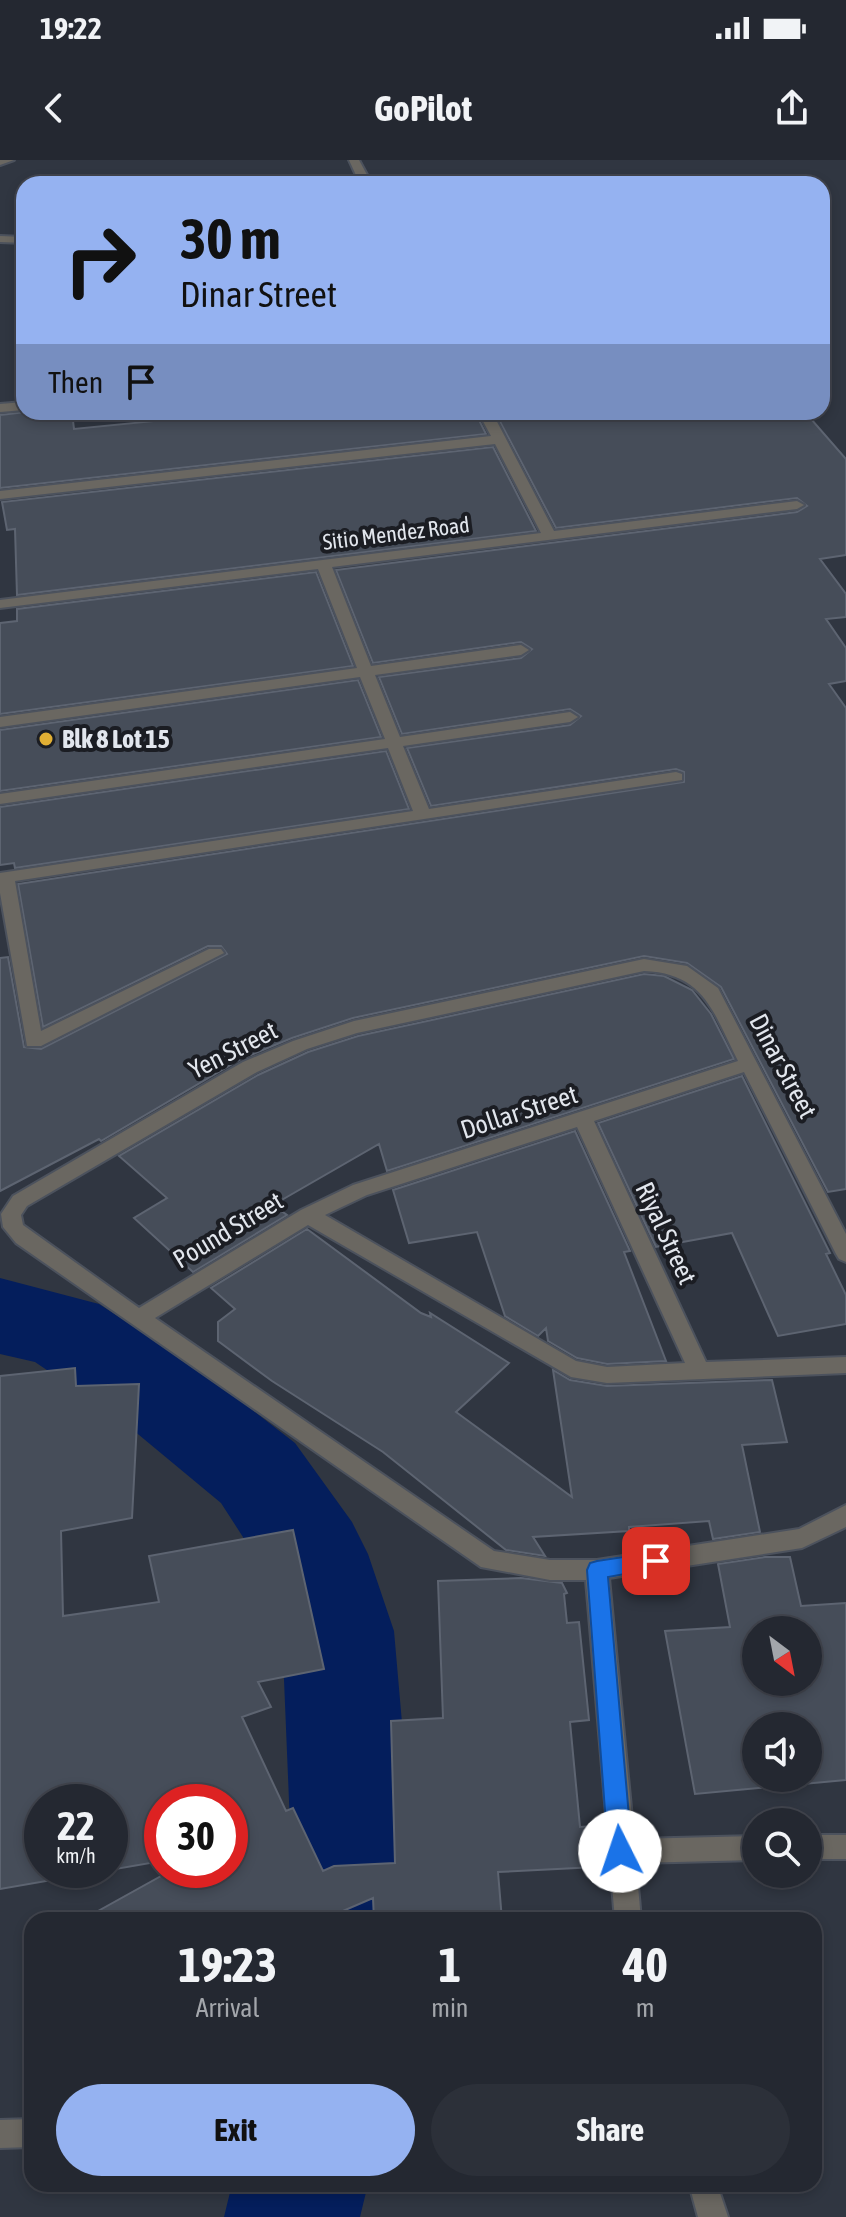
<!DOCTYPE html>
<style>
:root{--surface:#242831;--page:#2c3039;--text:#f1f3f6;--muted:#a3a6ab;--line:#41444d;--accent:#95b2f1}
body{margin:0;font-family:"Asap Condensed",sans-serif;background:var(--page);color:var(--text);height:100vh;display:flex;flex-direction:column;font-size:30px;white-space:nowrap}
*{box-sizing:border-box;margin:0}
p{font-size:26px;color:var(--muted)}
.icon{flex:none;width:44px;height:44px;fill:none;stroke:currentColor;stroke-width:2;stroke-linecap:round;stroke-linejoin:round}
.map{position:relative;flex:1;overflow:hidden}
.side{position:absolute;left:24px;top:1752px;width:798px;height:280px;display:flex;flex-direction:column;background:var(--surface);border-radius:24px;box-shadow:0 4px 12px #0003,0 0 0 2px var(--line)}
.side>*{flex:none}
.guide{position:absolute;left:16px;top:16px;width:814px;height:244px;border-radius:24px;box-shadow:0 4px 12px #0003,0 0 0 2px var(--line);background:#95b2f1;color:#111;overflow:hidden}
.needle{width:52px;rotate:148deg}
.fabs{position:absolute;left:742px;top:1456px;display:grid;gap:16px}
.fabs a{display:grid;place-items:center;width:80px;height:80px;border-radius:50%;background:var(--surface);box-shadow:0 4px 12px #0003,0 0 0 2px var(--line);font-size:40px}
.speed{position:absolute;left:24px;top:1624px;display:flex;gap:16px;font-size:40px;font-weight:700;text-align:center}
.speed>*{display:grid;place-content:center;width:104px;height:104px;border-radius:50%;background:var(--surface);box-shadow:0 4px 12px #0003,0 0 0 2px var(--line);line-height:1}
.speed small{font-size:20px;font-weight:400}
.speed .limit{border:12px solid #d22;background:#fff;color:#111}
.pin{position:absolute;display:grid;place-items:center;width:68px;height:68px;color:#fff;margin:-34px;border-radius:16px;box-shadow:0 4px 12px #0006}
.me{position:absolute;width:88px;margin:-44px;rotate:356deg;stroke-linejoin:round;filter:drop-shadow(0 0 6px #0008)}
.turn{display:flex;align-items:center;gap:28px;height:168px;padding:0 32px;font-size:36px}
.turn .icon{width:104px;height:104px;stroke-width:2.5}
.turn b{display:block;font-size:56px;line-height:68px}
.then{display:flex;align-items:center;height:76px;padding:0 32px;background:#0003;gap:16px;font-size:30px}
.eta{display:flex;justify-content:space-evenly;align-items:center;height:136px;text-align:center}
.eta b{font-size:48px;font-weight:700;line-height:56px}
.action{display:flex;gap:16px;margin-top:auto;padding:16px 32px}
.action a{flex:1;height:92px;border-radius:48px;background:var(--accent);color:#111;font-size:32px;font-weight:700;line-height:92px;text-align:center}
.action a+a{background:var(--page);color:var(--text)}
.status{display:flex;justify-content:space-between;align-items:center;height:56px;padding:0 40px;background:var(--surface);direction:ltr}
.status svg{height:22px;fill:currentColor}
header{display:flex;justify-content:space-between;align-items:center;height:104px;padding:0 32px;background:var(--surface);font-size:36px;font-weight:700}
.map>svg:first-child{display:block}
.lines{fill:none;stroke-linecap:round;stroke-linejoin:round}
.river{fill:#041e5c;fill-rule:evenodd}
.building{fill:#464d59;stroke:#5d6471;stroke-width:2;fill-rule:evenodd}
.minor-casing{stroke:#4c525d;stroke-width:4}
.minor{fill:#6a6761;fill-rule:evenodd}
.route{fill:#1a73e8;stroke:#114b97;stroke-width:2}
.poi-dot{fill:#e1af34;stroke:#1b1d23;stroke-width:3}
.labels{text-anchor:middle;stroke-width:8;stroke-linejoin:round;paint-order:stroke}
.far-street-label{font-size:22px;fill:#e2e6ed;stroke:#1b1d23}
.poi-label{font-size:26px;font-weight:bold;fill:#e2e6ed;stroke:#1b1d23;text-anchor:start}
.street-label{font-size:26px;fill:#e2e6ed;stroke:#1b1d23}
</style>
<div class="status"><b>19:22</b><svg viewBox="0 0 49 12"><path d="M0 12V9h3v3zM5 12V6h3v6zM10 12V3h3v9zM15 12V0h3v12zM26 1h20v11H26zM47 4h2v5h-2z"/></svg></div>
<header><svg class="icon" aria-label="back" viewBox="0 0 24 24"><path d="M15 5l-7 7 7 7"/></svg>GoPilot<svg class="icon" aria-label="share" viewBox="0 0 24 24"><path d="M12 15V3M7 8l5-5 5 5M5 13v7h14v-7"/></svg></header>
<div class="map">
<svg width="846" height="2057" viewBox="0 0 846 2057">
<rect width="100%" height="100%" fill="#303641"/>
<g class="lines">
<!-- river -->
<path class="river" d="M0,1118L99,1144L193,1204L295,1283L352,1362L368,1394L394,1471L413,1689L410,1760H286L291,1689L282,1471L263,1408L221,1343L121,1260L35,1202L0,1194Z
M232,2024H368L360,2057H224Z"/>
</g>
<!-- building -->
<path class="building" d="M26,252H72L74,269L175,259L172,252H475L486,274L0,328V255Z
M495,252H805L846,299V395L820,399L846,434V457L826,459L846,488V521L829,524L846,548V1029L828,1032L721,827L687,803L644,796L353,858L292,878L241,899L101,981L99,979L0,1031V798L8,797L24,887L41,889L227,794L221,786H208L43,867L18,724L684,622V612L676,609L431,646L407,588L570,565L581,556L570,549L402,574L379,517L521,498L532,489L521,482L373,503L336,410L797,352L807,346L797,338L556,368Z
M493,287L536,371L17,435L15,369L7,370L2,342Z
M316,412L353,506L0,554V463L17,461V449Z
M358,520L381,577L0,631V570Z
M386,591L409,649L15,708L14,703L0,705V647Z
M644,814L664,816L692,830L711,854L734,899L387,1011L379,984L273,1045L287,1055L193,1112L134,1058L167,1038L119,996L258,915L308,892L358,876Z
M742,916L830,1093L826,1094L846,1135V1164L778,1176L732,1073L656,1087L598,963Z
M575,971L630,1091L624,1092L666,1201L607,1204L577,1198L548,1181L546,1168L538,1176L505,1156L477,1072L409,1083L393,1030Z
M307,1069L421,1153L431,1157L430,1153L509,1203L456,1252L572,1337L553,1210L570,1220L607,1226L772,1220L787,1282L742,1285L760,1372L713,1379L709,1361L629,1367V1371L533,1377L545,1396L506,1390L383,1292L272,1221L218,1181V1162L235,1149L211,1128Z
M75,1208L76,1226L139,1224L132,1358L61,1371L63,1456L159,1442L149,1396L293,1370L324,1509L258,1522L271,1547L242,1557L286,1651L293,1648L323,1711L334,1706L395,1703L391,1561L443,1558L438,1421L521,1418L562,1423L567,1433L564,1434L567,1463L579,1462L589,1560L570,1562L580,1667L592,1666L596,1707L498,1712L502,1760H374L373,1738L322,1760H82L172,1710H230V1642H162V1701L0,1729V1216ZM42,1642H110V1710H42Z
M765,1397H790L801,1446L846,1443V1620L695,1634L665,1471L730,1467L718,1404ZM756,1470H808V1522H756ZM756,1566H808V1618H756Z"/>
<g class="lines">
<defs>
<path id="minor" d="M0,0H14L0,5Z
M349,0H359L372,24H360Z
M0,76L24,77V83L0,82Z
M24,242V250L0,252V244Z
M478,252H492L554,371L797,341L804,345L797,349L332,407L371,506L521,485L529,490L521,495L375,515L400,577L570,552L578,557L570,562L403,586L429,649L676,612L682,614V620L15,721L41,871L209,789H221L224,793L41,886H27L0,733V713L413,651L388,588L0,644V634L385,579L360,517L0,567V557L357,508L318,409L0,448V440L541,373L495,284L0,339V331L491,276Z
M644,799L687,806L718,828L846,1074V1102L839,1099L836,1094L744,912L594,961L706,1202L846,1197V1213L607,1223L571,1217L308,1065L155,1158L494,1391L550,1400H597L799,1369L846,1345V1367L802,1388L609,1418L634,1679L756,1676V1700L636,1703L641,1760H615L586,1420H550L481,1407L16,1083L3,1067L1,1054L13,1036L243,902L293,881L354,861ZM644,811C705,813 714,854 738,901L353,1025L301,1050L139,1148L23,1065L21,1055L27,1046L257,912L307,889L357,873ZM577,967L685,1203L607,1207L576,1201L325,1055L367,1035Z
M808,1675H846V1699H808Z
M32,1959V1987L0,1988V1960Z
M689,2024H717L728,2057H698Z"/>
</defs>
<!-- minor casing -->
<use href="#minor" class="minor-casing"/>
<!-- minor -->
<use href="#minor" class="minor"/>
</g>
<!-- route -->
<path class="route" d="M656,1392L663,1394L666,1401L663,1407L608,1417L632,1691L629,1699L620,1702L612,1699L608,1691L587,1410L590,1403L597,1401Z"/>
<!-- markers -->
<circle class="poi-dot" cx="46" cy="579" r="8"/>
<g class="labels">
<!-- far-street labels -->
<g class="far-street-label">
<text transform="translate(396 373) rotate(-7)" y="8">Sitio Mendez Road</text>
</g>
<!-- poi labels -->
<g class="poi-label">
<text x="62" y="588">Blk 8 Lot 15</text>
</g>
<!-- street labels -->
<g class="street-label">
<text transform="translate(233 890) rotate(-27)" y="9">Yen Street</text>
<text transform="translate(783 906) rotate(62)" y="9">Dinar Street</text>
<text transform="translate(519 952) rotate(-18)" y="9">Dollar Street</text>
<text transform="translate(228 1070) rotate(-31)" y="9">Pound Street</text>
<text transform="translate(666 1073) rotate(65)" y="9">Riyal Street</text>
</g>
</g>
</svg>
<div class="fabs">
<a><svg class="needle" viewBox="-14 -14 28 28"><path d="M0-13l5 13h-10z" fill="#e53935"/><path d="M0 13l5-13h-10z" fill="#a3a6ab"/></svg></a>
<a><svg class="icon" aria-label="sound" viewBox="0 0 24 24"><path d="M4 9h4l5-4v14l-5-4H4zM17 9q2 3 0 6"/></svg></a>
<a><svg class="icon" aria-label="search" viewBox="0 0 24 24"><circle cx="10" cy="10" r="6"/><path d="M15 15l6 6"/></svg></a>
</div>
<div class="speed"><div>22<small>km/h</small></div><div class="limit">30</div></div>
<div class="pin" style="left:656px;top:1401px;background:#d93025"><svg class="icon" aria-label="arrive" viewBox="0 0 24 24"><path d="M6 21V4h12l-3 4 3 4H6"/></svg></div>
<svg class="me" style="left:620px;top:1691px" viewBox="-20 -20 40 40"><circle r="19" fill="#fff"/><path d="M0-13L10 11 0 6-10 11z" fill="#1a73e8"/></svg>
<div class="guide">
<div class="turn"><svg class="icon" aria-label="right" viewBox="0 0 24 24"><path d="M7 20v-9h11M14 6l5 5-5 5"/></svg><div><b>30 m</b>Dinar Street</div></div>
<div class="then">Then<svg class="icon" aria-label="arrive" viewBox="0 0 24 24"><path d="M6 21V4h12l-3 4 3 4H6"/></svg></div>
</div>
<section class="side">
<div class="eta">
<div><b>19:23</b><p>Arrival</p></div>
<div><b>1</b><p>min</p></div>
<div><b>40</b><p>m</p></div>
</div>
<div class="action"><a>Exit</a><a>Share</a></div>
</section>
</div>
